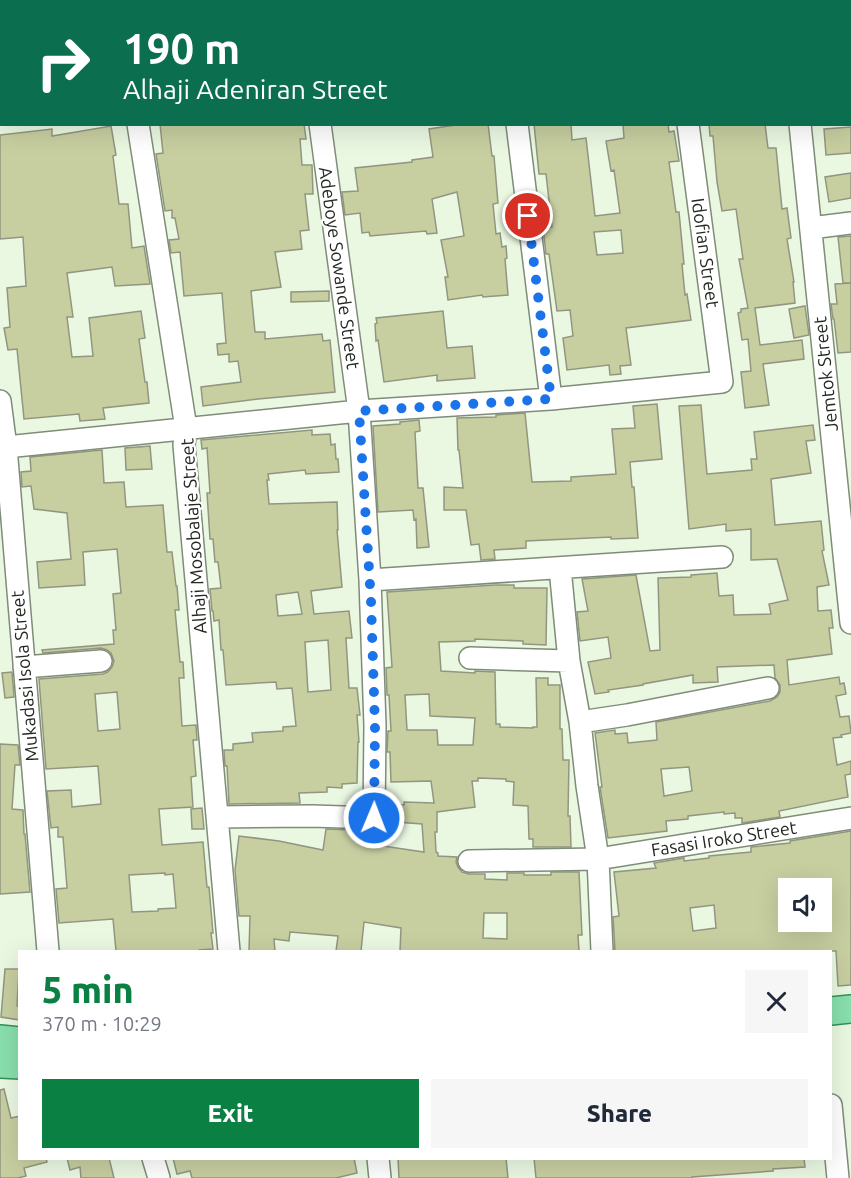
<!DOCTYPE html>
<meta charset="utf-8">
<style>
:root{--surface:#fff;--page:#f6f6f7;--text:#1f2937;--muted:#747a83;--accent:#0b8043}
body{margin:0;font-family:Ubuntu,sans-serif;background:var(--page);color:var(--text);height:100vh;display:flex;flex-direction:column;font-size:22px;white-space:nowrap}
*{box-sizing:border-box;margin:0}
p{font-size:20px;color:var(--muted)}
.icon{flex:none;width:33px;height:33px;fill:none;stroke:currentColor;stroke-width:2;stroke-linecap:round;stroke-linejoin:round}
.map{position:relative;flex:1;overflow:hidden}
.drawer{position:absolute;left:18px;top:950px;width:814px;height:210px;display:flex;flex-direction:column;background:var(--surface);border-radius:0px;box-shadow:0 6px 24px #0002}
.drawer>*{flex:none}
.hud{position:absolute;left:0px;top:0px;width:852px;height:126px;box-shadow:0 6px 24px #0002;background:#0b6e4f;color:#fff;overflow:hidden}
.fabs{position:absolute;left:778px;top:878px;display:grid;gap:12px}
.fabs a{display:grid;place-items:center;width:54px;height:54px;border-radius:0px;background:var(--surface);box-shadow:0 6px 24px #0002;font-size:30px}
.pin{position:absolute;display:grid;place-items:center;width:51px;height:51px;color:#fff;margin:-26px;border:3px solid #fff;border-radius:50%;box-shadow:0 2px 6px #0007}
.me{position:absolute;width:66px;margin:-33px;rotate:1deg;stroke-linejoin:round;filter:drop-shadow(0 0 4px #0008)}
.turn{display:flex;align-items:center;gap:21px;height:126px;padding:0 24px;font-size:27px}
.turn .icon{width:78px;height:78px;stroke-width:2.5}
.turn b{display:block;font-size:42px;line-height:51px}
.round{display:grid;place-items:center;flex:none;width:63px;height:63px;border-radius:0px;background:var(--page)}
.headline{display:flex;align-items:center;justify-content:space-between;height:102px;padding:0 24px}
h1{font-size:36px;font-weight:800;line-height:45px;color:var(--accent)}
.button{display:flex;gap:12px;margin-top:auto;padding:12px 24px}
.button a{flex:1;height:69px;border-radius:0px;background:var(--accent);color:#fff;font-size:24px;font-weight:800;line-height:69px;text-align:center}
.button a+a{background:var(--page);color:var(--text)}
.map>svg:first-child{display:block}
.building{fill:#c7cea0;stroke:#929680;stroke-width:1.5;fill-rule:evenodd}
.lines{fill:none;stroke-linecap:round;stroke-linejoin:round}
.minor-casing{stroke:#7f8c78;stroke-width:24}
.major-casing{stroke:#329159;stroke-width:30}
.minor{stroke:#fff;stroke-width:21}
.major{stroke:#89dfad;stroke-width:27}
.route{stroke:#1a73e8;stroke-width:10;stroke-dasharray:0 18}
.labels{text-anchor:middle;stroke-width:4.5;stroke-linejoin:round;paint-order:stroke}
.street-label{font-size:18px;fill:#232921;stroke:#fff}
</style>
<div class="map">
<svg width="851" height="1178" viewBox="0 0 851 1178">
<rect width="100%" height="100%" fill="#eaf8e2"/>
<!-- building -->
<path class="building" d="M160,124H304L306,139H300L302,165H312L313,194H305L309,230L300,231L302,249L275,252L281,287L251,291L255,332H265V339L322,334L323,341L330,340L335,392L258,399L203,406L201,387L241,382L238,361L229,362V354L218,355L217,344L226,343L222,293L184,296L180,252L171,253L169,240L179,239L175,218H172V210L165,211L156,154L163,153Z
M462,124H488L492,156H494L498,203L493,204L496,234L500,233L502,247L506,246L507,258L505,259L508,295L483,297L482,295L448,300L445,277H448L441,240L464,236L457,192L432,199L437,233L427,234L426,231L370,236L369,232L362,233L360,213L345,215L342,192L358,191L355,168L412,162V160L433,157L429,129Z
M534,124H571L572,140L586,138L595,216L620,213L614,170L611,171L606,141L624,138L623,124H668L669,132L674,131L679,161L669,162L676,212H679L684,264H682L685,295L687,294L691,320L626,328L631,365L620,366L621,374L610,375L609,365L567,370L563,338L573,336L570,310L557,311L549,254H546L543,228L552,227L546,174H539ZM621,230L623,253L597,255L594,232Z
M709,124H765L768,148H776L782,209L787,208L791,238L787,239L794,282H793L795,303L755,308L760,345L802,340L804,359L763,364L769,405L745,408L741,372L751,371L748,339L742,340L738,313L741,312V309L748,308L739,259H743L736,209L722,211L717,182L713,136H710Z
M111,126L116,155L113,156L119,204H128L132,248L144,246L150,284L115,286L112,267L67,273L73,317H67L72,357L93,356L89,318L141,311L145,338L139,339L145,382H147L149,403L103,408L105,419L80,421L79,414L24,419L17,349L8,350L4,328L10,327L7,288L26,286L23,237L0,239V135L52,129V136Z
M851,127V153L826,155L824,129Z
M851,173V198L829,202L825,177Z
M851,236V283H843L838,237Z
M851,283V352L838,353L834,319H833L831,304H837L835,284Z
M329,291V301L291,302V292Z
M805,306L809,335L794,338L789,309Z
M443,311L447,348L472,346L475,378L437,381V375L384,382L378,340L376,341L375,324L377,323L376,318Z
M657,404L662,459L630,462L632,487H634L638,538L611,539V537L526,541V548L494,550L495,559L481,560L479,544L471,545L466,510H444V487L463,488L459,450H458L457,418L496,417V415L525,413L532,482L571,481V477L616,474L612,429L635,428L633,406Z
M701,405L707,474L752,470L751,459H757L754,432L813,425L815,440L806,441L811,473L771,479L775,525L821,521L824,550L822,551L829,585L817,587L818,611L831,610L833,628H829L832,654L787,660L789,685L839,677L840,684L844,683L846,694L836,696L840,717L849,716L851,733L841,735L842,737L833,738L837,765L851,761V774L845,775L848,797L779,811L780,817L742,823V818H735V813L724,814V812L688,816V819L666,821L667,831L608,838L600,787H602L595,733L615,730V734L627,733L628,743L657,740L656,722L770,701L777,697L780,692V685L775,678L774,665L717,667L718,682L693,683V675L643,684V685L608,690L609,692L595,694L588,662L611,658L608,637L580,641L577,612L588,611L582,579L636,575L650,651L660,650L658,578L691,577V575L717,573L719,596L733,595L734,615L771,614L769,604L788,600L777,559L751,560V529L726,531V524L689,529L679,406ZM689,767L692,791L664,796L661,769Z
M419,420L420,431L415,432L418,488H423L429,547L417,548L416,519L414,520L413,510L378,512L373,426L400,424V422Z
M312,430V435L330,434L331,445L335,444L336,459H338L339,472L306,474L305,470L268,474L269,480H267L269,504L337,502L338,530H337L342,587L311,591L314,614L349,611L352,638H346L349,688H357L360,715H357L359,742H358L357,783L342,784V788L327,787V792L299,793L300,803L229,804L227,766H225L224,750H233V744L253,742L252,733L283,731V727L296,726L292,688L277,689L276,682L226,685L223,650H221L219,620L214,621L213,611H212L210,589L221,588L218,562H215L213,539H210L207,493H210L207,448L202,449L201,440ZM298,592L302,614L278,616L276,595ZM328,640L331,690L308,692L305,642Z
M150,446L152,469L126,470L125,448Z
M102,450L104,483L124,482L126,507L163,505L167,552H172L176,586H177L179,610H175L180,662H183L184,678H179L182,726L196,725L197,740H193L196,776L191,777L193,807L159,809L162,845L203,842L207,887H209L213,933H211L213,949L199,950V951H116L113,919L59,923L56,889L67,888L63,837H58V827L51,828L47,791L71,790L72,807L101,804L98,766L46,769L39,679L103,674L108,672L112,667L114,661L111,653L107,650L101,648L43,653L42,650L114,644L113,630H116L113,594L121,593L117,549L83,552L85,585L39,588L37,562L71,559L67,513L34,509L31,486L22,487L21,472L31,471L30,457ZM117,692L120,729L98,731L95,694ZM165,873V875L173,874L176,908L158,909V911L132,912L129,875Z
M495,585H514V588H547L546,645L523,644V641L475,639V641L439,642L441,671L475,673V671L495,672L496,724H500V727L533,728V727H537L536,678H548V685H560V729H562L563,760H569L568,816H570L571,847H533V839H529L528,806L513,805L514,782L506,781V779L478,778V781H472L475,807L437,812V832H435L436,852L438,853V856L457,857L456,862L458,867L462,872L469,874H485V879L507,880V873H524V875H551V872H579L582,935H578L579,951H400L401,928L364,922L361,951H336L338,936L290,932L289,941L274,939L275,951H249L250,916H239L235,870L239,836L279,841L323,850L326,829L350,830L349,833L378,837L376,845L424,852L422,824L396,822L397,804L404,805V802L434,803L431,781L391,782L390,752H387L388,731H391L389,695H387L386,668L392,667L387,592ZM429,694L430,716L475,718L473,745H438L437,730H407L405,695ZM484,913H507V939L483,938Z
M12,672L14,697L5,698L2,673Z
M0,744L18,745L20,765H15L12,809L23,810L24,834H25L30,892L0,894Z
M202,808L204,829H192L191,809Z
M851,831V985L838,986L836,951H615L613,917L619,916L614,872L656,868L654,863L684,858V861L709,858V856L751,852V847L790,843V841ZM785,888H822V921H787ZM714,905L716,928L693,931L690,908Z
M5,969H19L17,1006L20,1007V1020L1,1017Z
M4,1089L11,1118L20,1116V1158H46L47,1162L24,1168L26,1176L18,1178H0V1090Z
M67,1158H109L114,1178H81L80,1167L70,1170Z
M173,1158H354L357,1173L336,1178H192L190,1171L177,1174Z
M398,1158H506L508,1178H399Z
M534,1158H804L805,1167L773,1169V1171L692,1177V1178H536Z"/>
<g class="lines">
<defs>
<path id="minor" d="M126,0V2
M303,0V2
M501,0V2
M674,0V2
M786,0V2
M138,124L186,428L184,445L229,951
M517,124L551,399
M800,124L851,623
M811,228L851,223
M0,401L6,447L48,951
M6,447L359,411L551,399L722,382L688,124
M560,568L569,661L580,722L587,786L598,859L602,951
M370,580L722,557
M470,658L569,661
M24,667L101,661
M580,722L627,715L768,688
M218,817L312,816L374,818L375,726L370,580L359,411L320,124
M469,861L598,859L851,818
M831,1105L838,1178
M153,1158L159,1178
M378,1158L380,1178"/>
<path id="major" d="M831,1011L851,1009
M0,1039L20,1041
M0,1064L20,1065"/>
</defs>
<!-- minor casing -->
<use href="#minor" class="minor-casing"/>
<!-- major casing -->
<use href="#major" class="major-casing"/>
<!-- minor -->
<use href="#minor" class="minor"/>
<!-- major -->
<use href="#major" class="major"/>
</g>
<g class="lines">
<!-- route -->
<path class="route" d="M374,818L375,726L371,601L359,411L551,399L528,216"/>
</g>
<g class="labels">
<!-- street labels -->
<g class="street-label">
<text transform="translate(705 253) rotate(82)" y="6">Idofian Street</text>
<text transform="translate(339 268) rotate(82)" y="6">Adeboye Sowande Street</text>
<text transform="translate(826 374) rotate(-96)" y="6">Jemtok Street</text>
<text transform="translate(194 536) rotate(-94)" y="6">Alhaji Mosobalaje Street</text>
<text transform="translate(25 676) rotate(-95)" y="6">Mukadasi Isola Street</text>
<text transform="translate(724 839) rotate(-9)" y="6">Fasasi Iroko Street</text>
</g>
</g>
</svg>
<div class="fabs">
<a><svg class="icon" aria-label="sound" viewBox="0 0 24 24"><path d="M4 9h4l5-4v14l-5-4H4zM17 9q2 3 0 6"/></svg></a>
</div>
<div class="pin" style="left:528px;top:216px;background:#d93025"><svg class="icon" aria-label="arrive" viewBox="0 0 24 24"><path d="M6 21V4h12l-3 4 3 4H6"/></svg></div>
<svg class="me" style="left:374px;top:818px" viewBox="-20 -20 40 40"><circle r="17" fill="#1a73e8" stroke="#fff" stroke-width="3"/><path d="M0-11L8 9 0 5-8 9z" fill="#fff"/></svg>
<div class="hud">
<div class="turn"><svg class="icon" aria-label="right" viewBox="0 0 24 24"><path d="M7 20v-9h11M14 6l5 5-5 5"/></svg><div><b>190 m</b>Alhaji Adeniran Street</div></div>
</div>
<section class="drawer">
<div class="headline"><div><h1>5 min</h1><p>370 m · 10:29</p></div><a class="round"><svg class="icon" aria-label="close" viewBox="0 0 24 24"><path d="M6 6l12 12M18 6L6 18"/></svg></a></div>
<div class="button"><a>Exit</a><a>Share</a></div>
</section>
</div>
